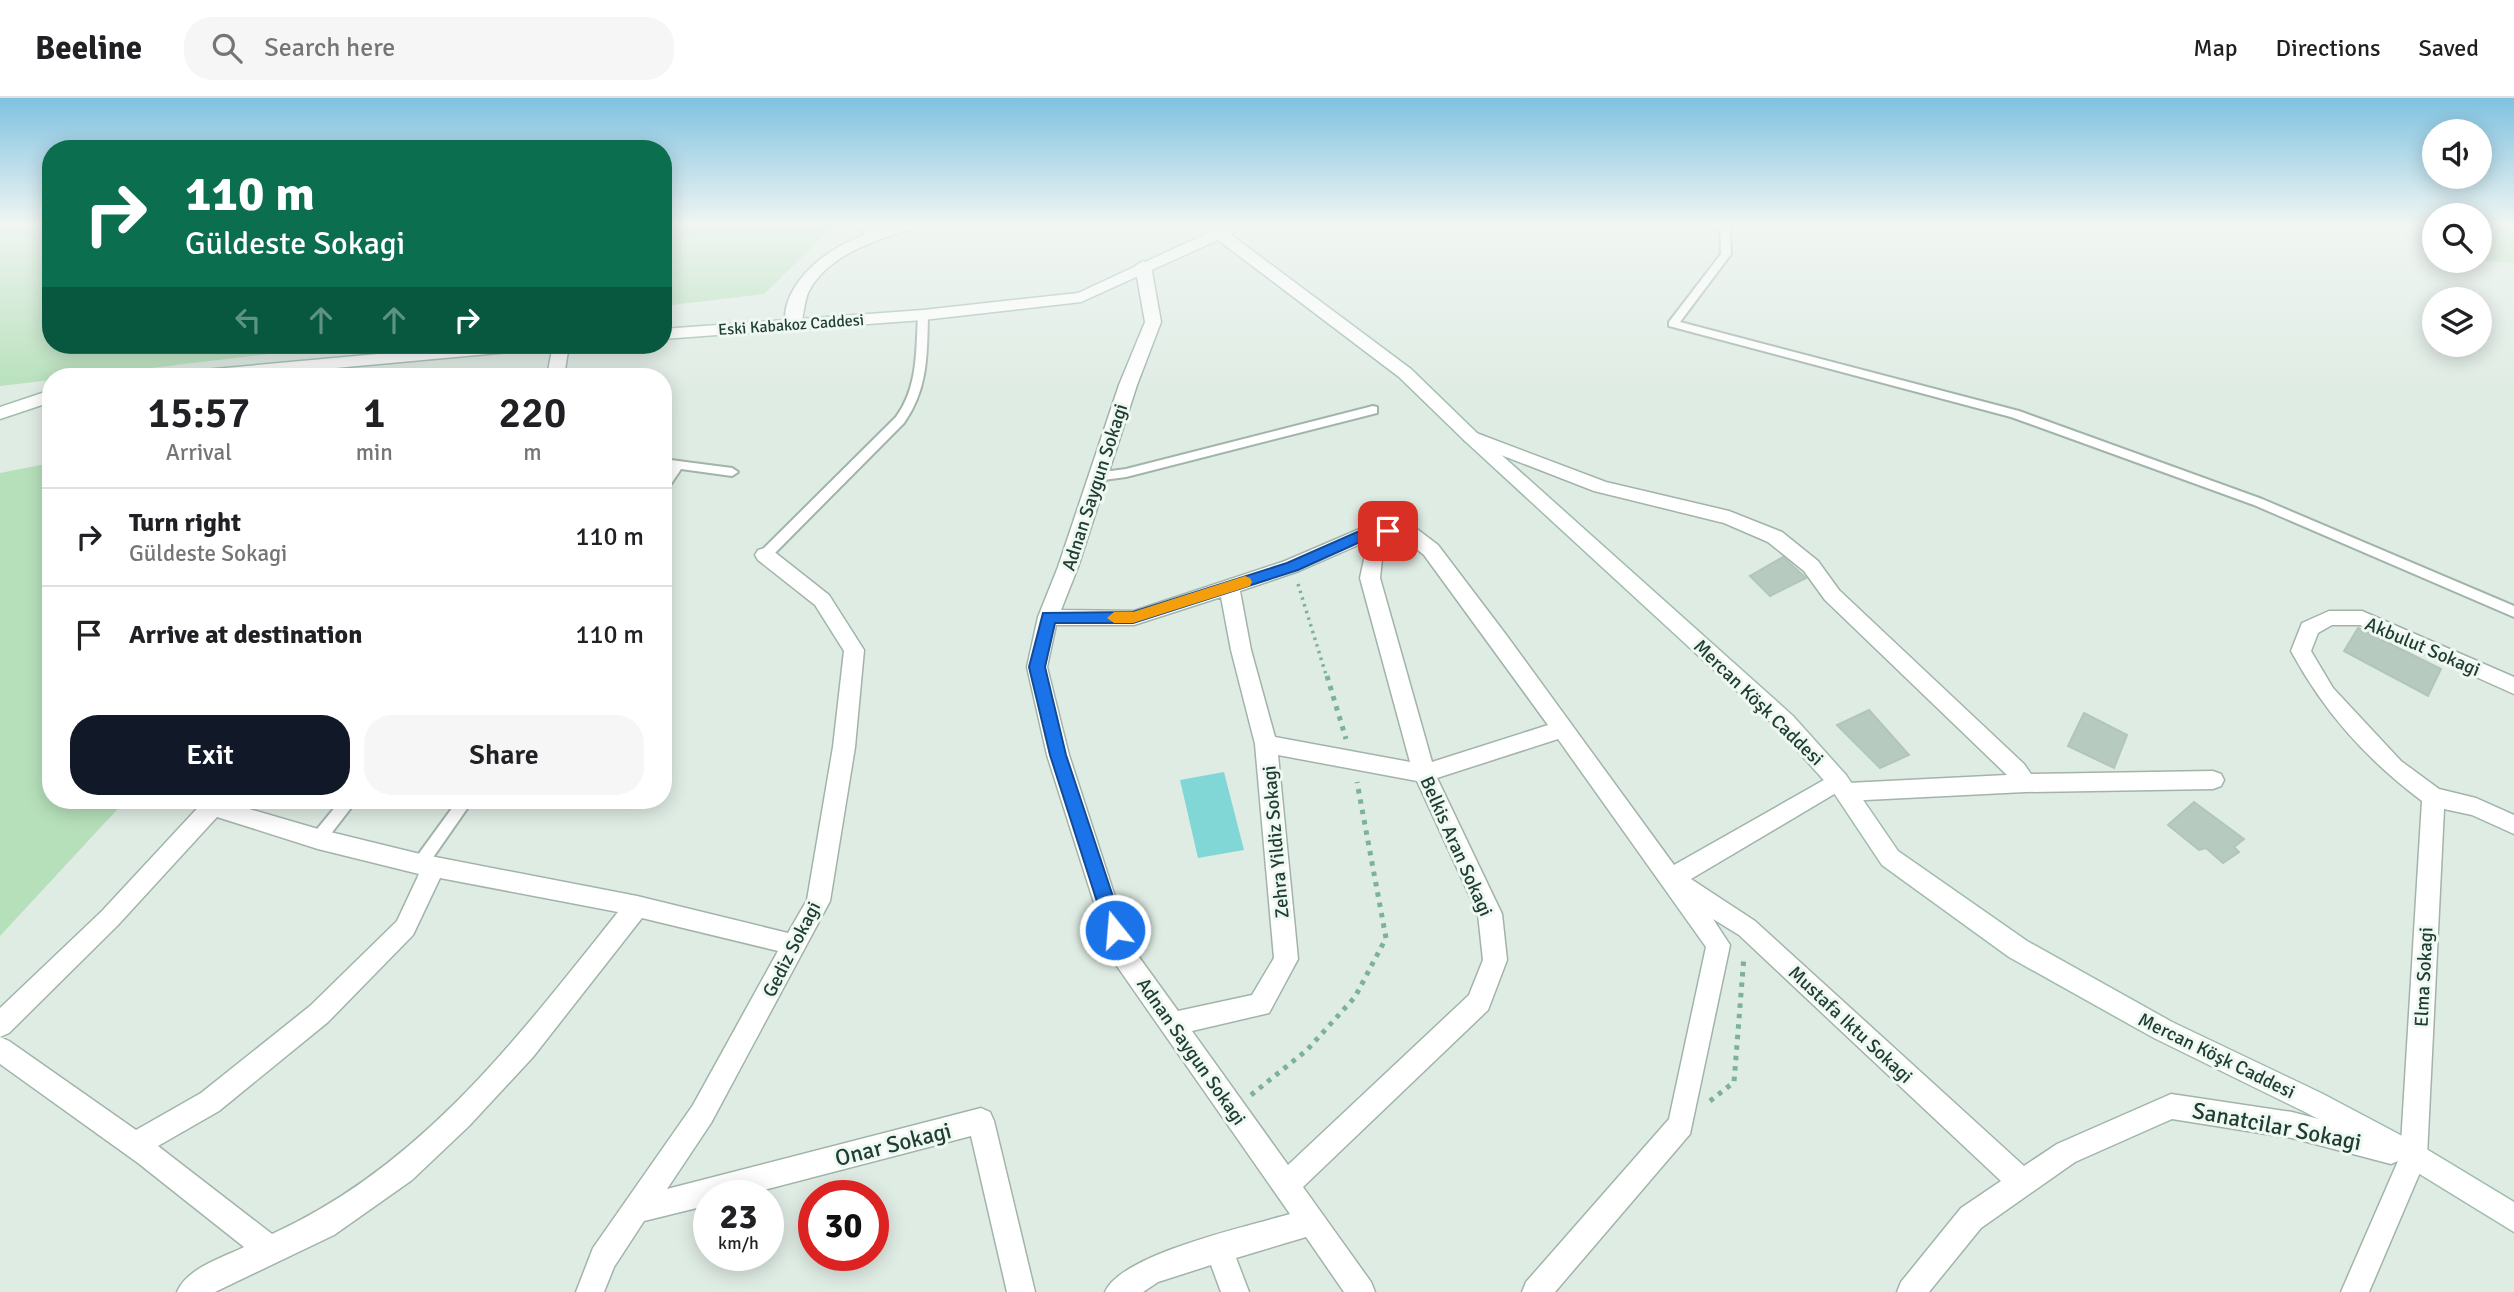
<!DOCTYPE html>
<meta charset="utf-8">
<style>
:root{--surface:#fff;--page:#f6f6f6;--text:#202124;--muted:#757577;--line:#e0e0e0;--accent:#111827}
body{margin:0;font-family:Signika,sans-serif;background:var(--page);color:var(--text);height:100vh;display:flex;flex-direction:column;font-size:26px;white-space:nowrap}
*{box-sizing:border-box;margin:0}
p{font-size:23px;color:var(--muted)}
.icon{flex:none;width:38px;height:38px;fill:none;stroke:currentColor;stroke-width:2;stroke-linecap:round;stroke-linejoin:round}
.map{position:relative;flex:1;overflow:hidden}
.side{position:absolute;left:42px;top:270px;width:630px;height:441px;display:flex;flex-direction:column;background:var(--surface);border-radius:28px;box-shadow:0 4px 18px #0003}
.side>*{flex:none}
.guide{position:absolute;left:42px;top:42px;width:630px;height:214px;border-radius:28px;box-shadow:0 4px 18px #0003;background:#0b6e4f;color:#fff;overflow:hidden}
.fabs{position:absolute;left:2422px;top:21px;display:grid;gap:14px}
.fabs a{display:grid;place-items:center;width:70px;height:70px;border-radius:50%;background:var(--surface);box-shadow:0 4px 18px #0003;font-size:35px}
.speed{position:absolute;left:693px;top:1082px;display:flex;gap:14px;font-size:35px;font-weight:700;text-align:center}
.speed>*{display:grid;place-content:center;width:91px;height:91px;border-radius:50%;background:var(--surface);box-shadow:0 4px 18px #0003;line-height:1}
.speed small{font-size:18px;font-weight:400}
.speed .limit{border:10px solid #d22;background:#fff;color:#111}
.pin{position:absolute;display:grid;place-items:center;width:60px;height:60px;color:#fff;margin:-30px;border-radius:14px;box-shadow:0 4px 10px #0006}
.me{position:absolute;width:77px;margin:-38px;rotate:343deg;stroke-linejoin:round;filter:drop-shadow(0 0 5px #0008)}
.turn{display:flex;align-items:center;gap:24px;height:147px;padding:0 28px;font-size:32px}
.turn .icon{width:91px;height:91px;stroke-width:2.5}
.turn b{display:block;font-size:49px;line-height:60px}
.lanes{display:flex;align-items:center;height:66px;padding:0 28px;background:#0003;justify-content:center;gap:35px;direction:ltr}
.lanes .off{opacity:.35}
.eta{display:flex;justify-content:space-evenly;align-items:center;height:119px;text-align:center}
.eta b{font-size:42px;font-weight:600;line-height:49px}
.action{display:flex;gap:14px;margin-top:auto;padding:14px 28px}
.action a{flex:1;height:80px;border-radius:28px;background:var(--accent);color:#fff;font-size:28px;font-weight:600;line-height:80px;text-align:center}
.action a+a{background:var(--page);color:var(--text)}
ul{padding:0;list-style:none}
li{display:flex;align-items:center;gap:21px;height:98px;padding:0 28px;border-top:2px solid var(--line)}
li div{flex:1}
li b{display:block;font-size:26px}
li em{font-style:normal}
header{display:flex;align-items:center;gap:42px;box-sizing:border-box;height:98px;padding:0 35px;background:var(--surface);border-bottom:2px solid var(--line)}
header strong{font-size:33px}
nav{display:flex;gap:38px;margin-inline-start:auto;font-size:24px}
.search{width:490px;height:63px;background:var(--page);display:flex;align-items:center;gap:18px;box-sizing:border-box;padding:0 24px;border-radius:28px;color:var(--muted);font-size:26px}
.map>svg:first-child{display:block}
.green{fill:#b6e0ba}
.water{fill:#81d7d5}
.building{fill:#b7cabf;stroke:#b1c6ba;stroke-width:2}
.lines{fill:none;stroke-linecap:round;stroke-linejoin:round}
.lane-casing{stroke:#a1b4aa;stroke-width:4}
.street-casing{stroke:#a1b4aa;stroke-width:3}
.secondary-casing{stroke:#9fbcad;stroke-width:3}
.path-far1{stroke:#7cb398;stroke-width:3.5;stroke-dasharray:2.5 4.5;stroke-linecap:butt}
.path{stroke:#7cb398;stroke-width:5;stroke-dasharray:4.5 6;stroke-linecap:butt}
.lane{fill:#fff;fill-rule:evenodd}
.street{fill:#fff;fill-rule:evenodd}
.secondary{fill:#fff;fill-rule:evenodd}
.route{fill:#1a73e8;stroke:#114b97;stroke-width:2}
.slow{fill:#f59e0b}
.labels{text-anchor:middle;stroke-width:6;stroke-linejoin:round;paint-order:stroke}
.far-street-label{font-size:16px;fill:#1e3e30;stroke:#f0f8f3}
.street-label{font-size:19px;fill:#1e3e30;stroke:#f0f8f3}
.near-street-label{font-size:23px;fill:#1e3e30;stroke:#f0f8f3}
</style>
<header>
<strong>Beeline</strong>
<div class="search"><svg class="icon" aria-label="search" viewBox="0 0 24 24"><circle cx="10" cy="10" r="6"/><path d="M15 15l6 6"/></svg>Search here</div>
<nav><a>Map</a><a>Directions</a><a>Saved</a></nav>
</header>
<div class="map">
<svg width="2514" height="1194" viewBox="0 0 2514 1194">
<rect width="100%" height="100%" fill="#dfece4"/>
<!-- green -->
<path class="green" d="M0,127H51V247H345L84,278H51V282L0,288Z
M663,127H835L764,196L663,208Z
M2480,127H2514V165L2480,162Z
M51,365V702H126L0,838V375Z"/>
<!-- water -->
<path class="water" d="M1224,674L1244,752L1198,760L1180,682Z"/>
<!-- building -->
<path class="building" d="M1783,459L1806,480L1770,498L1750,478Z
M2358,530L2441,571L2428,598L2344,553Z
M1869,612L1909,657L1880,670L1837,627Z
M2084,615L2127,637L2114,670L2068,648Z
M2194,704L2244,741L2234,749L2239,754L2223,765L2206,750L2199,752L2168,727Z"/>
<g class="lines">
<defs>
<path id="lane" d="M869,127H879L874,133L875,141L871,142L866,139L864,133Z
M1720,127H1730L1731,156L1680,224L2019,313L2262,401L2514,508V519L2254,407L2011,319L1669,228V224L1721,156Z
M923,214L928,217C927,257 928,291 904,325L770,460H760L759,457L760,454L896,319C918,289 916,253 918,217Z
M1373,308L1377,309V315L1126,379L1096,383L1090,379L1096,375L1126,371Z
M663,361L732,370L738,374L732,378L681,371L667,392L663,393V379L669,370L663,369Z
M341,702H357L323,746L318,747L313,746L310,741L313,736Z
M458,702H473L425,771L420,773L415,771L412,766L415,761Z"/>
<path id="street" d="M896,127H920L917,130C880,140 828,156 809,193C803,205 805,218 799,230H787C783,220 786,207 790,198C809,158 855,137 896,127Z
M1143,163L1151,168L1161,224L1137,287L1078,469L1061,512L1134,513L1285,463L1369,427L1389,426L1417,431L1438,447L1507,538L1674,767L1838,674L1846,677L1848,685L2007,677L1825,502L1804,473L1768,444L1724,425L1594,393L1465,343L1462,339L1471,333L1606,384L1729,413L1782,434L1818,463L1839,492L2024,666L2031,676L2213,673L2221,676L2224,682L2221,688L2213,691L2025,694L1846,703L1838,700L1836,695L1691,781L1755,823L2024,1068L2057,1046L2171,996L2292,1014L2391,1040L2401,1046L2422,703C2366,661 2324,614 2291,553L2302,525L2329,513H2362L2514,579V596L2360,527H2332L2318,535L2311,553L2333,590L2401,663L2439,691L2476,700L2514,717V736L2472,717L2444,711L2427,1058L2369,1194H2341L2398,1063L2391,1066L2292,1040L2172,1021L2075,1064L1981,1130L1929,1194H1897L1901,1184L1961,1110L2001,1083L1739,837L1713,821L1730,847L1690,1036L1555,1194H1522L1526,1184L1669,1021L1706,849L1558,641L1437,680L1502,816L1507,862L1488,912L1303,1089L1371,1184L1375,1194H1344L1306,1139L1236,1160L1249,1194H1221L1211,1167L1158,1184L1143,1194H1105C1121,1156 1249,1128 1290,1116L1112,861L1047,657L1027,569L1038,519L1058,469L1119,287L1145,224L1135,168ZM1388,440L1366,452L1360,480L1410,664L1275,639L1251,552L1240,493L1299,473L1372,441ZM1409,445L1424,457L1548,627L1432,664L1380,480L1382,461ZM1221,499L1231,552L1255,646L1274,860L1252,897L1178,913L1131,848L1069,657L1047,569L1056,527H1134ZM1278,657L1417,683L1478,816L1483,862L1469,897L1288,1067L1192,933L1269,915L1298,861Z
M553,247H569L564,278H547Z
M765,450L772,452L829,497L864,552L855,649L830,803L711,1025L667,1091L981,1010L990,1014L994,1023L1035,1194H1007L971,1038L745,1097H709V1107L644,1123L614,1169L604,1194H576L593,1150L693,1007L778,853L642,820L533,959L469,1028L412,1082L334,1137L215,1194H177C187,1170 222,1160 244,1149L138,1065L0,966V939L9,943L136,1032L201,995L310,908L397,823L419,776L318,751L217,719L118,827L9,935L0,939V910L102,813L205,702H230L229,705L318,731L420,756L637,798L788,835L807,802L833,649L844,553L815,507L758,462L755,457L758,452ZM440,780L618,814C518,939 422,1068 272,1136L158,1048L219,1013L328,924L413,837Z"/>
<path id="secondary" d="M1225,127H1244L1230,136L1411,271L1477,335L1793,618L1846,677L1898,753L2027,843L2172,924L2323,996L2423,1049L2514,1104V1134L2405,1067L2305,1014L2154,940L2009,859L1882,767L1830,689L1777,630L1465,343L1399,279L1218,142L1081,204L923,222L663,241V231L923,212L1078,195Z
M477,247H540L532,252L248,278H183L192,273Z
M51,292V304L0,321V309Z"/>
</defs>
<!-- lane casing -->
<use href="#lane" class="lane-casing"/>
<!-- street casing -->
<use href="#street" class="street-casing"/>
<!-- secondary casing -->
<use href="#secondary" class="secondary-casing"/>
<!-- path-far1 -->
<path class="path-far1" d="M1298,486L1327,580"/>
<!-- path -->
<path class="path" d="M1327,578L1346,641
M1251,997L1307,952L1355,899L1386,840L1357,684
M1710,1003L1734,984L1744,858"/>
<!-- lane -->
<use href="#lane" class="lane"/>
<!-- street -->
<use href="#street" class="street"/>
<!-- secondary -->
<use href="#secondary" class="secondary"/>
</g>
<!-- sky -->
<linearGradient id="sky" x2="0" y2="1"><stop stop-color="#7fc2e0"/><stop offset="0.43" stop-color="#f1f6f3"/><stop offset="1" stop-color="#f1f6f3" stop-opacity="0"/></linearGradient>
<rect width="2514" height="294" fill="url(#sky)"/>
<!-- route -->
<path class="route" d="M1388,428L1394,429L1396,433L1394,436L1371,439L1298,472L1133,525H1055L1045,569L1066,657L1124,832L1121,838L1115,840L1108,838L1050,657L1029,569L1043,515L1133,514L1287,465L1364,431Z"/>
<!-- slow -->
<path class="slow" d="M1245,478L1250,480L1252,484L1250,488L1133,525H1114L1107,520L1114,514H1133Z"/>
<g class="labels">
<!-- far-street labels -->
<g class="far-street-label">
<text transform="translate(791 226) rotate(-4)" y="6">Eski Kabakoz Caddesi</text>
</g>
<!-- street labels -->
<g class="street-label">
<text transform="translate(1094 389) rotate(-72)" y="7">Adnan Saygun Sokagi</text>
<text transform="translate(2423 548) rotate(23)" y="7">Akbulut Sokagi</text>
<text transform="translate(1759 604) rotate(44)" y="7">Mercan Köşk Caddesi</text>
<text transform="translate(1275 744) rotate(-95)" y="7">Zehra Yildiz Sokagi</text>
<text transform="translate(1457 748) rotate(66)" y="7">Belkis Aran Sokagi</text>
<text transform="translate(791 851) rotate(-63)" y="7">Gediz Sokagi</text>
<text transform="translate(2423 879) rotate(-87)" y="7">Elma Sokagi</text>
<text transform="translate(1851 926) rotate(43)" y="7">Mustafa Iktu Sokagi</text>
<text transform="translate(1192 953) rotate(55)" y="7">Adnan Saygun Sokagi</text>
<text transform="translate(2217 957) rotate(26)" y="7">Mercan Köşk Caddesi</text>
</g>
<!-- near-street labels -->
<g class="near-street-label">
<text transform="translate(2277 1028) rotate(11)" y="8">Sanatcilar Sokagi</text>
<text transform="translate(893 1046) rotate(-14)" y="8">Onar Sokagi</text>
</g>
</g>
</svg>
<div class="fabs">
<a><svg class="icon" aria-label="sound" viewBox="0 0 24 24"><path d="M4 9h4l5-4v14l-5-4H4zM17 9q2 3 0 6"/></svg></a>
<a><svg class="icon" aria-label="search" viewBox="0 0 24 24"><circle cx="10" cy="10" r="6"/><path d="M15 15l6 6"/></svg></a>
<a><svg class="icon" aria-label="layers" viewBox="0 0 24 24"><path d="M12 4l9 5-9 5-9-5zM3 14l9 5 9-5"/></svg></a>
</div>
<div class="speed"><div>23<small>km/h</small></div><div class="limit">30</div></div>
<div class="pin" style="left:1388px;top:433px;background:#d93025"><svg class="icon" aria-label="arrive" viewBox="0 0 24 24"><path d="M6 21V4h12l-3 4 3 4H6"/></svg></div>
<svg class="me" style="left:1115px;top:832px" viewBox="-20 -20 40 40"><circle r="17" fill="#1a73e8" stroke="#fff" stroke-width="3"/><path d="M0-11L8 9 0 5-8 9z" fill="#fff"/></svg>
<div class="guide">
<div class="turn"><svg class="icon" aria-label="right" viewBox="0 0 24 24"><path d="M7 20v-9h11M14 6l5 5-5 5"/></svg><div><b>110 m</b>Güldeste Sokagi</div></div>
<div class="lanes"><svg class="icon off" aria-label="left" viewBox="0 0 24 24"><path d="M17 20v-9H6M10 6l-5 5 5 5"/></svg><svg class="icon off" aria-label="ahead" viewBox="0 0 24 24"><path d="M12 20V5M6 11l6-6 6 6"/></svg><svg class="icon off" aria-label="ahead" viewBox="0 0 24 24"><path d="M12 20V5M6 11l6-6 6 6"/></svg><svg class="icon" aria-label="right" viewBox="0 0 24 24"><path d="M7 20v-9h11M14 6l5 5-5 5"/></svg></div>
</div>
<section class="side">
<div class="eta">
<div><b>15:57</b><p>Arrival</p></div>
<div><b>1</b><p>min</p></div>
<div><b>220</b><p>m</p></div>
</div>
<ul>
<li><svg class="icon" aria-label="right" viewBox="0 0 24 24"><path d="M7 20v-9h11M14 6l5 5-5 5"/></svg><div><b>Turn right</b><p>Güldeste Sokagi</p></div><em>110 m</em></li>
<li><svg class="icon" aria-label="arrive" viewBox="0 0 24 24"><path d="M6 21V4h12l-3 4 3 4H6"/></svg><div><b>Arrive at destination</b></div><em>110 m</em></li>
</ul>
<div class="action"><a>Exit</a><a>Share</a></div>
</section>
</div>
